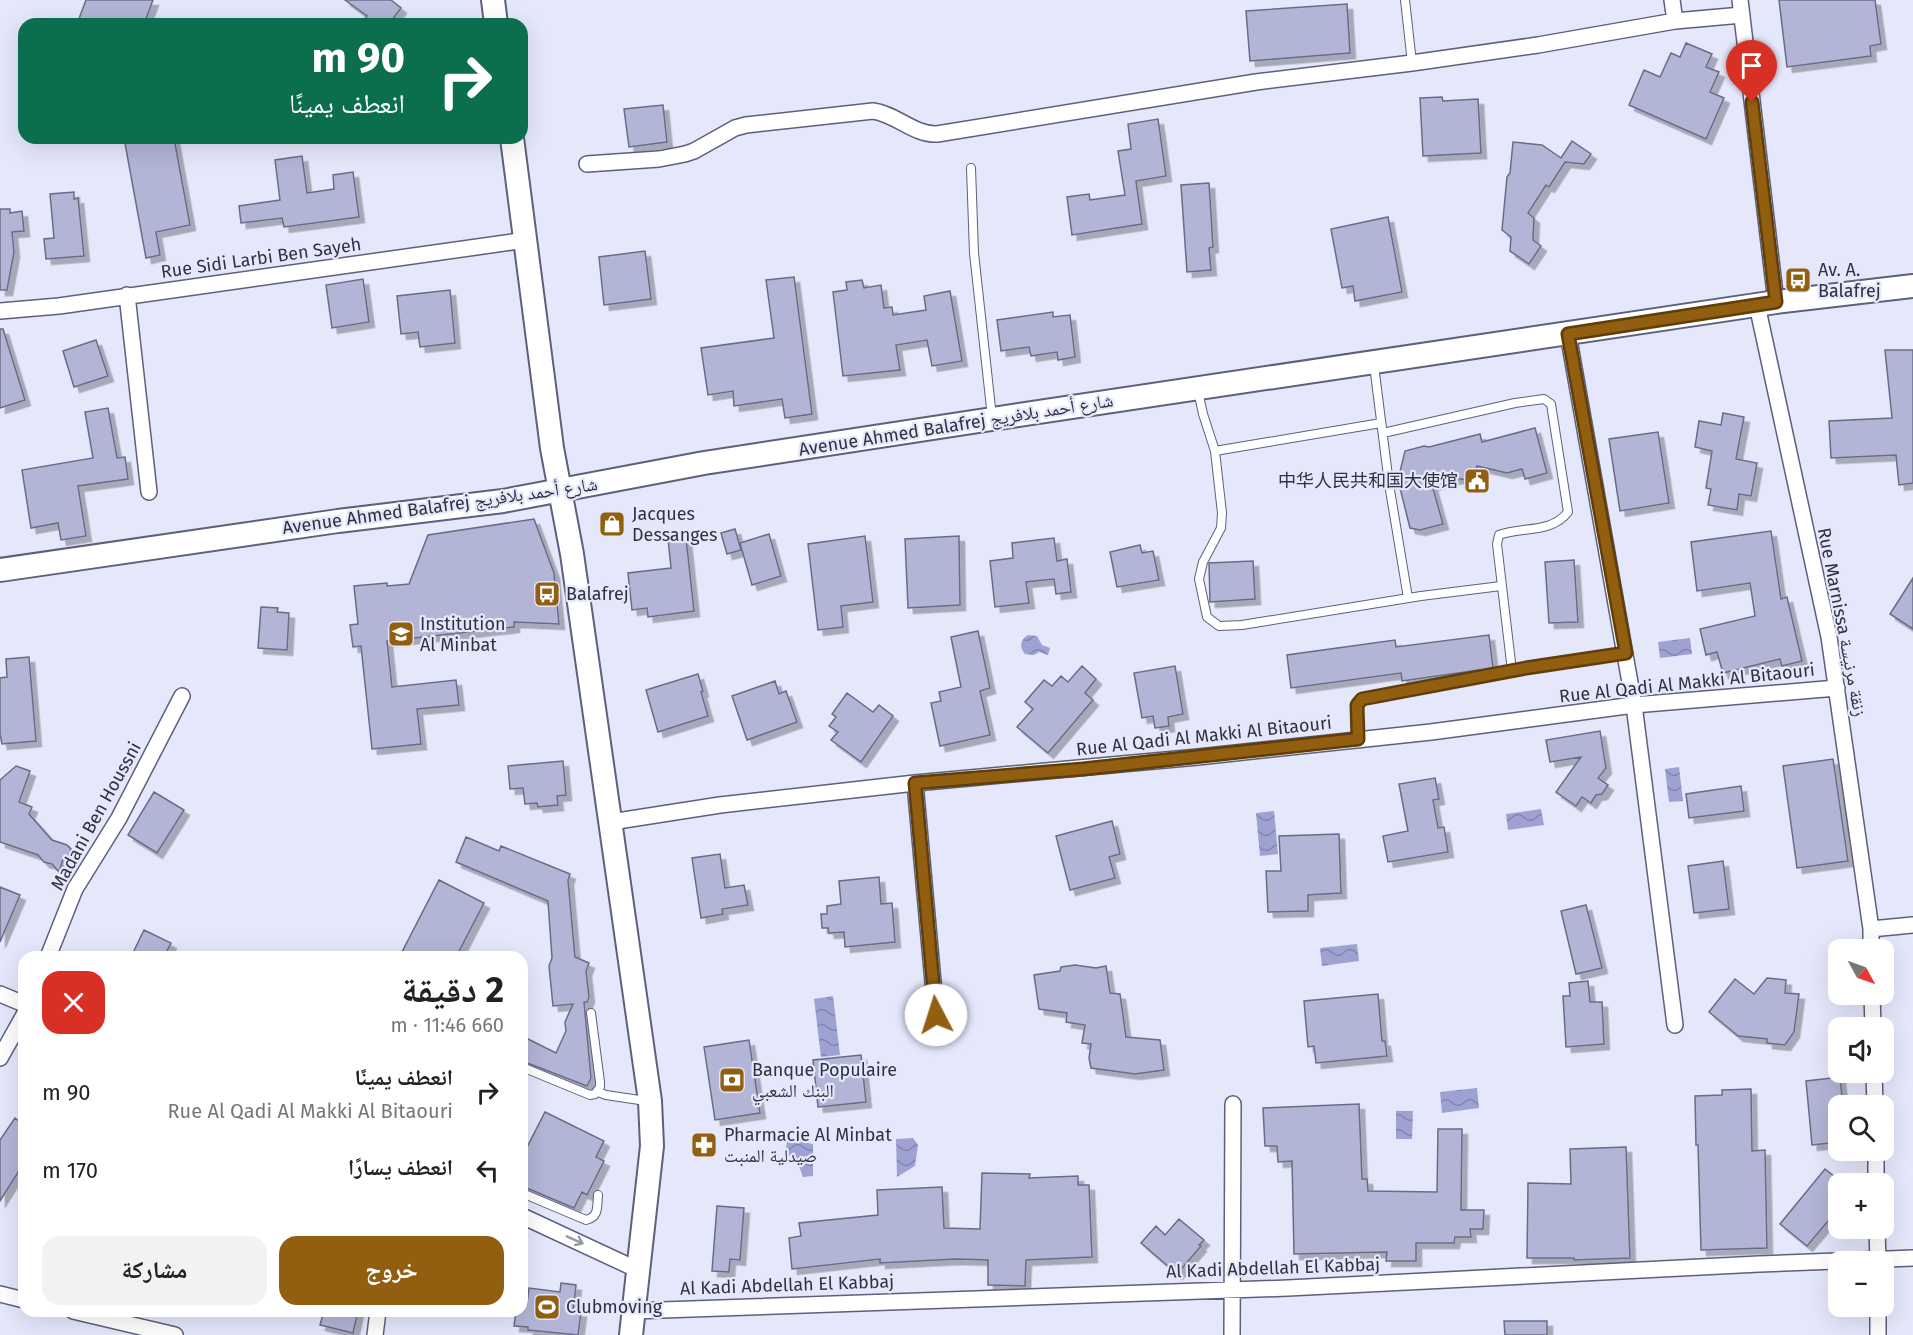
<!DOCTYPE html>
<html lang="ar">
<meta charset="utf-8">
<style>
:root{--surface:#fff;--page:#f2f2f2;--text:#222;--muted:#767676;--accent:#925f11}
body{margin:0;font-family:"Fira Sans","Noto Naskh Arabic","Noto Sans SC",sans-serif;background:var(--page);color:var(--text);direction:rtl;height:100vh;display:flex;flex-direction:column;font-size:22px;white-space:nowrap}
*{box-sizing:border-box;margin:0}
p{font-size:20px;color:var(--muted)}
.icon{flex:none;width:33px;height:33px;fill:none;stroke:currentColor;stroke-width:2;stroke-linecap:round;stroke-linejoin:round}
.map{position:relative;flex:1;overflow:hidden;direction:ltr}
.sheet{position:absolute;left:18px;top:951px;width:510px;height:366px;display:flex;flex-direction:column;background:var(--surface);border-radius:18px;box-shadow:0 6px 24px #0002;direction:rtl}
.sheet>*{flex:none}
.hud{position:absolute;left:18px;top:18px;width:510px;height:126px;border-radius:18px;box-shadow:0 6px 24px #0002;direction:rtl;background:#0b6e4f;color:#fff;overflow:hidden}
.needle{width:39px;rotate:130deg}
.tools{position:absolute;left:1828px;top:939px;display:grid;gap:12px}
.tools a{display:grid;place-items:center;width:66px;height:66px;border-radius:12px;background:var(--surface);box-shadow:0 6px 24px #0002;font-size:30px}
.pin{position:absolute;display:grid;place-items:center;width:51px;height:51px;color:#fff;margin:-62px -26px;border-radius:50% 50% 50% 0;rotate:-45deg;box-shadow:0 0 6px #0007}
.pin .icon{rotate:45deg}
.me{position:absolute;width:66px;margin:-33px;rotate:355deg;stroke-linejoin:round;filter:drop-shadow(0 0 4px #0008)}
.turn{display:flex;align-items:center;gap:21px;height:126px;padding:0 24px;font-size:27px}
.turn .icon{width:78px;height:78px;stroke-width:2.5}
.turn b{display:block;font-size:42px;line-height:51px}
.round{display:grid;place-items:center;flex:none;width:63px;height:63px;border-radius:18px;background:var(--page)}
.summary{display:flex;align-items:center;justify-content:space-between;height:102px;padding:0 24px}
h1{font-size:36px;font-weight:700;line-height:45px}
.primary-button{display:flex;gap:12px;margin-top:auto;padding:12px 24px}
.primary-button a{flex:1;height:69px;border-radius:18px;background:var(--accent);color:#fff;font-size:24px;font-weight:700;line-height:69px;text-align:center}
.primary-button a+a{background:var(--page);color:var(--text)}
ul{padding:0;list-style:none}
li{display:flex;align-items:center;gap:18px;height:78px;padding:0 24px}
li div{flex:1}
li b{display:block;font-size:22px}
li em{font-style:normal}
.map>svg:first-child{display:block}
.water{fill:url(#water-waves)}
.building{fill:#b2b5d6;stroke:#696c89;stroke-width:1.5;filter:url(#shadow)}
.lines{fill:none;stroke-linecap:round;stroke-linejoin:round}
.service-casing{stroke:#5d607d;stroke-width:10}
.minor-casing{stroke:#5d607d;stroke-width:18}
.secondary-casing{stroke:#5d607d;stroke-width:26}
.service{stroke:#fff;stroke-width:8}
.minor{stroke:#fff;stroke-width:15}
.secondary{stroke:#fff;stroke-width:22}
.oneway{stroke:#98989f}
.route-casing{stroke:#5f3e0b;stroke-width:15}
.route{stroke:#925f11;stroke-width:10}
.labels{text-anchor:middle;stroke-width:4.5;stroke-linejoin:round;paint-order:stroke}
.street-label{font-size:18px;fill:#31323f;stroke:#e5e7fb}
.poi-label{font-size:18px;fill:#31323f;stroke:#e5e7fb;text-anchor:start}
</style>
<div class="map">
<svg width="1913" height="1335" viewBox="0 0 1913 1335">
<defs>
<pattern id="water-waves" width="16" height="10" patternUnits="userSpaceOnUse" patternTransform="scale(1.5)"><rect width="16" height="10" fill="#9ea2d3"/><path d="M0 5q4-4 8 0t8 0" fill="none" stroke="#8185ad"/></pattern>
<filter id="shadow"><feDropShadow dx="5.5" dy="5.5" stdDeviation="0" flood-color="#0004"/></filter>
</defs>
<rect width="100%" height="100%" fill="#e5e7fb"/>
<!-- water -->
<path class="water" d="M1028,635L1037,636L1042,645L1050,648L1048,655L1039,652L1034,655L1025,654C1019,647 1020,640 1028,635Z
M1690,638L1692,654L1660,658L1658,642Z
M1679,767L1683,801L1669,802L1665,769Z
M1541,809L1544,825L1508,830L1506,814Z
M1274,811L1278,854L1260,856L1256,813Z
M1357,944L1359,961L1322,966L1320,948Z
M833,996L840,1055L821,1057L814,999Z
M1477,1088L1479,1108L1442,1113L1440,1092Z
M1396,1111H1413L1412,1139H1396Z
M913,1138L918,1145L915,1166L897,1177L896,1139Z
M788,1139L813,1144V1176L803,1177L796,1158L784,1154Z"/>
<!-- building -->
<path class="building" d="M86,0H153L144,24H77Z
M345,0H391L401,8L389,24H361L367,16Z
M1779,0H1875L1881,44L1870,46L1871,56L1787,67Z
M1347,4L1350,53L1250,61L1246,11Z
M1686,43L1712,54L1706,67L1719,72L1710,92L1724,98L1706,139L1629,105L1644,70L1660,77L1671,53L1680,57Z
M1442,97L1443,101L1478,99L1481,153L1423,156L1420,98Z
M663,105L667,142L629,147L624,109Z
M1158,119L1166,176L1136,181L1142,224L1072,235L1067,197L1089,194L1090,200L1125,195L1118,151L1131,149L1128,124Z
M124,138H174L190,225L156,232L160,255L146,258Z
M1572,141L1591,154L1584,164L1565,162L1549,187L1546,185L1528,213L1534,218L1533,240L1541,246L1529,264L1510,251L1511,237L1502,230L1507,177L1510,173L1513,142L1542,145L1561,158Z
M302,156L307,193L334,189L333,175L353,172L359,217L284,227L282,218L241,223L239,206L280,200L275,160Z
M1209,183L1213,247L1209,248L1211,270L1187,272L1181,185Z
M74,192V199L78,198L84,256L46,259L44,239L54,238L50,194Z
M0,209H10V213L22,211L24,231L12,232L14,252L7,290H0Z
M1388,217L1402,292L1355,301L1353,286L1342,288L1331,229Z
M645,251L651,299L604,305L599,257Z
M794,277L812,414L785,418L782,399L734,406L733,391L708,395L701,348L774,338L766,280Z
M363,279L369,322L332,328L326,285Z
M862,280L864,288L881,285L884,308L892,307L893,315L926,310L924,296L950,291L962,361L932,366L927,340L896,345L900,370L843,376L833,292L847,290L846,282Z
M450,290L455,343L420,347L418,332L401,334L397,296Z
M1053,312V317L1070,315L1075,357L1058,360L1057,352L1031,356L1029,347L1001,351L997,320Z
M0,329H3L25,400L0,408Z
M96,340L108,376L74,387L63,351Z
M1885,350H1913V483L1899,485L1896,455L1831,458L1829,421L1892,418Z
M108,408L117,458L125,457L128,479L78,486L86,536L61,540L58,523L31,528L22,470L93,458L85,412Z
M1723,413L1744,417L1736,459L1757,463L1751,496L1739,494L1737,510L1708,505L1711,489L1706,488L1712,451L1695,447L1699,421L1721,425Z
M1535,428L1547,473L1525,479L1522,469L1507,473L1477,466L1473,482L1457,478L1432,485L1443,524L1420,530L1410,528L1398,480L1405,451L1424,446L1429,447L1480,434L1482,442Z
M1658,432L1669,503L1620,511L1609,439Z
M534,519L554,573L559,624L514,622V627L387,641L392,687L456,680L459,705L417,709L421,744L372,749L361,646L353,647L350,625L358,624L354,586L387,583V586L409,584L428,535Z
M735,529L741,550L727,554L721,533Z
M1771,531L1781,599L1787,597L1802,661L1782,666L1780,659L1723,673L1717,652L1706,655L1700,629L1755,616L1750,583L1697,591L1691,542Z
M769,534L781,576L752,585L740,543Z
M865,536L873,602L841,606L843,627L818,630L808,544Z
M959,536L960,605L908,608L905,539Z
M686,538L694,611L648,617L647,608L632,610L628,573L671,568L668,539Z
M1054,538L1057,561L1067,559L1071,592L1056,594L1054,579L1026,582L1029,603L995,607L990,561L1013,558L1012,543Z
M1140,545L1142,553L1153,551L1159,580L1117,587L1110,552Z
M1574,560L1578,622L1549,623L1545,562Z
M1253,561L1255,599L1210,602L1209,563Z
M1913,578V629L1890,614Z
M261,607L278,608L277,612L289,613L287,650L258,648Z
M978,631L990,688L980,691L990,735L940,746L931,703L941,701L939,692L961,687L951,637Z
M1489,635L1493,668L1402,681L1401,673L1291,688L1287,655L1395,640L1396,647Z
M29,657L36,741L2,744L0,734V678L7,677L6,659Z
M1082,666L1096,679L1085,693L1093,700L1048,753L1017,727L1033,709L1025,702L1044,680L1052,686L1061,676L1068,682Z
M1175,666L1183,714L1168,717L1169,726L1155,728L1153,716L1142,718L1134,673Z
M698,674L703,691L701,692L708,716L658,732L646,690Z
M775,681L779,694L786,691L797,722L747,740L732,696Z
M847,693L873,712L879,705L893,716L861,762L831,740L838,732L829,726L836,717L832,714Z
M1600,731L1606,768L1598,778L1608,785L1602,794L1596,795L1591,803L1582,797L1576,806L1556,792L1581,757L1550,762L1546,740Z
M1833,759L1848,861L1797,868L1783,766Z
M563,761L566,795L557,796L558,805L538,807L537,803L525,804L523,788L510,789L508,766Z
M16,766L30,771L19,802L32,807L29,814L52,840L67,845L71,849L67,860L63,859L59,872L52,864L44,862L38,855L0,842V780Z
M1435,778L1439,799L1433,800L1438,828L1444,827L1448,852L1388,862L1383,836L1408,831L1399,784Z
M1741,786L1744,811L1689,818L1686,794Z
M154,792L184,810L157,853L128,835Z
M1112,821L1120,854L1109,857L1115,878L1070,890L1056,836Z
M1339,834L1341,893L1308,895V911L1268,912L1266,871H1281L1279,836Z
M466,837L499,851L501,846L570,874L568,880L575,957L589,963L586,971L589,997L587,1002H584L591,1078L587,1086L522,1061V1036L556,1053L566,1031L565,1022L573,1004L553,1006L549,966L552,958L548,901L456,862Z
M720,854L725,888L744,885L748,905L722,909L723,914L701,918L692,858Z
M1723,861L1729,909L1694,913L1688,866Z
M879,877L881,904L892,903L895,942L845,947L844,932L829,933L828,928H822L821,914H827V906L841,904L839,881Z
M439,880L484,903L456,957H412L402,952Z
M0,887L20,895L0,942Z
M1586,905L1602,968L1576,974L1561,911Z
M144,930L171,943L164,957H131Z
M1075,965L1096,968L1106,966L1110,993L1120,994L1126,1037L1160,1040L1164,1070L1135,1074L1091,1068L1089,1058L1091,1044L1082,1043L1085,1025L1066,1022L1067,1013L1039,1009L1034,975L1060,971L1061,967Z
M1767,978L1786,980L1785,993L1799,994L1794,1032L1785,1045L1767,1043V1039L1738,1036L1709,1012L1735,979L1754,994Z
M1588,981L1590,1002H1602L1604,1044L1566,1047L1563,996H1570L1569,983Z
M1378,994L1382,1041H1385L1387,1056L1316,1063L1314,1046L1308,1047L1304,1001Z
M749,1040L760,1113L715,1120L704,1047Z
M861,1055L866,1102L818,1107L813,1060Z
M1840,1077L1843,1106H1839V1142L1812,1145L1806,1081Z
M1751,1089L1752,1151L1765,1150L1767,1248L1701,1250L1698,1145H1696L1695,1096L1722,1095V1090Z
M1359,1104L1362,1179H1367L1368,1191L1437,1192L1438,1129H1462L1461,1210H1484L1483,1229H1470L1471,1237H1455L1454,1243H1416V1261H1386L1387,1252L1294,1254L1292,1161L1278,1162L1277,1146H1265L1263,1108Z
M545,1112L604,1141L596,1157L604,1161L587,1195L582,1192L574,1208L522,1186V1157Z
M15,1118L24,1125V1163L0,1201V1140Z
M1626,1147L1630,1258L1574,1260V1258H1527L1528,1183L1571,1184L1570,1149Z
M1825,1169L1839,1180V1208L1807,1246L1780,1224Z
M982,1173L1030,1174L1029,1178L1078,1176V1185H1089L1092,1257L1026,1260L1025,1286L988,1285V1260L956,1259L880,1263V1259L792,1269L789,1238L801,1236L799,1223L878,1215L877,1190L942,1187L944,1228L980,1229Z
M717,1206L744,1208L740,1260L730,1259L729,1272L712,1271Z
M1179,1219L1204,1240L1199,1245L1201,1246L1177,1274L1141,1243L1156,1226L1165,1235Z
M561,1283L576,1285L573,1311L581,1312L578,1335L528,1330V1327L514,1326L516,1311H522V1304H527L529,1288L560,1292Z
M324,1311H358L353,1333L320,1325Z
M1504,1321H1547V1335H1505Z"/>
<g class="lines">
<defs>
<path id="service" d="M1405,0L1412,63
M971,168L974,253L992,417
M1374,365L1389,484L1408,598
M1198,391L1203,414L1215,451L1222,513L1221,528L1203,562L1199,579L1207,617L1219,626L1242,625L1421,596L1501,586
M1383,433L1515,403L1544,399L1551,404L1568,512C1551,534 1522,526 1499,535L1497,544L1512,671
M1215,451L1381,423
M1358,739L1357,705L1362,699L1526,668L1626,653
M522,1067L590,1095L595,1094L600,1087V1082L591,1013
M598,1092L606,1095L646,1101
M522,1193L586,1220C599,1217 597,1207 598,1195"/>
<path id="minor" d="M1672,0L1675,21
M1740,0L1776,302
M587,164L659,159L685,154L694,151L735,128L746,125L873,111C896,114 914,135 937,134L1256,82L1412,63L1538,45L1675,21L1742,15
M127,295L149,492
M1757,305L1829,637L1871,929V950
M0,311L59,306L526,240
M1568,334L1634,705L1675,1025
M915,783L936,1015
M611,822L720,805L915,783L1198,757L1431,732L1634,705L1837,688
M1871,929L1913,925
M48,957L75,889L119,818L182,696
M0,994L24,1004
M1872,994L1873,1028
M0,1058L24,1015
M1874,1072L1875,1106
M1876,1150V1184
M522,1216L638,1270
M1877,1228L1878,1262
M0,1294L24,1300
M1878,1306V1335
M73,1311L175,1335
M633,1311L1288,1288L1759,1264L1913,1258
M375,1335L378,1311
M1232,1335L1233,1104"/>
<path id="secondary" d="M493,0L496,24
M512,138L552,448L572,554L650,1101L652,1146L631,1335
M0,570L338,521L503,501L704,463L992,419L1776,302L1913,286"/>
</defs>
<!-- service casing -->
<use href="#service" class="service-casing"/>
<!-- minor casing -->
<use href="#minor" class="minor-casing"/>
<!-- secondary casing -->
<use href="#secondary" class="secondary-casing"/>
<!-- service -->
<use href="#service" class="service"/>
<!-- minor -->
<use href="#minor" class="minor"/>
<!-- secondary -->
<use href="#secondary" class="secondary"/>
</g>
<!-- one-way arrows -->
<defs><path id="oneway-shaft" d="M-6 0H5M1.5-3L5.5 0L1.5 3" fill="none" stroke-width="1.6" stroke-linecap="round" stroke-linejoin="round" transform="scale(1.5)"/></defs>
<use class="oneway" href="#oneway-shaft" transform="translate(575 1240) rotate(24)"/>
<g class="lines">
<defs>
<path id="route" d="M936,1015L915,783L1083,769L1358,739L1357,705L1362,699L1526,668L1626,653L1568,334L1776,302L1752,102"/>
</defs>
<!-- route casing -->
<use href="#route" class="route-casing"/>
<!-- route -->
<use href="#route" class="route"/>
</g>
<!-- icons -->
<defs>
<symbol id="bus-square" viewBox="-11 -11 22 22"><rect x="-9" y="-9" width="18" height="18" rx="4" fill="#925f11" stroke="#e5e7fb"/><path d="M-5-6H5V4H4V6H2V4H-2V6H-4V4H-5ZM-3.5-4V0h7V-4ZM-3.5 1.2v1.5H-2V1.2ZM2 1.2v1.5H3.5V1.2Z" fill="#fff"/></symbol>
<symbol id="civic-square" viewBox="-11 -11 22 22"><rect x="-9" y="-9" width="18" height="18" rx="4" fill="#925f11" stroke="#e5e7fb"/><path d="M-.6-6.5H3V-4.5H.6V-3L4-1V1h2V6H-6V1h2V-1L-.6-3ZM-1.2 2.5V6h2.4V2.5Z" fill="#fff"/></symbol>
<symbol id="shop-square" viewBox="-11 -11 22 22"><rect x="-9" y="-9" width="18" height="18" rx="4" fill="#925f11" stroke="#e5e7fb"/><path d="M-5-2.5h2.3a2.7 3.5 0 0 1 5.4 0H5L5.5 6h-11ZM-1.5-2.5h3a1.5 2.3 0 0 0-3 0Z" fill="#fff"/></symbol>
<symbol id="school-square" viewBox="-11 -11 22 22"><rect x="-9" y="-9" width="18" height="18" rx="4" fill="#925f11" stroke="#e5e7fb"/><path d="M0-5L7-2L0 1L-7-2ZM-4 1L0 2.5L4 1V4Q0 6-4 4Z" fill="#fff"/></symbol>
<symbol id="bank-square" viewBox="-11 -11 22 22"><rect x="-9" y="-9" width="18" height="18" rx="4" fill="#925f11" stroke="#e5e7fb"/><path d="M-6-4H6V4H-6ZM0-2.3a2.3 2.3 0 1 0 0 4.6a2.3 2.3 0 1 0 0-4.6Z" fill="#fff"/></symbol>
<symbol id="pharmacy-square" viewBox="-11 -11 22 22"><rect x="-9" y="-9" width="18" height="18" rx="4" fill="#925f11" stroke="#e5e7fb"/><path d="M-2-6h4v4h4v4h-4v4h-4v-4h-4v-4h4Z" fill="#fff"/></symbol>
<symbol id="stadium-square" viewBox="-11 -11 22 22"><rect x="-9" y="-9" width="18" height="18" rx="4" fill="#925f11" stroke="#e5e7fb"/><path d="M0-5a6.5 5 0 1 0 0 10a6.5 5 0 1 0 0-10ZM-3.5-1.8h7v3.6h-7Z" fill="#fff"/></symbol>
</defs>
<g fill-rule="evenodd">
<use href="#bus-square" x="1783" y="265" width="30" height="30"/>
<use href="#civic-square" x="1462" y="466" width="30" height="30"/>
<use href="#shop-square" x="597" y="509" width="30" height="30"/>
<use href="#bus-square" x="532" y="579" width="30" height="30"/>
<use href="#school-square" x="386" y="619" width="30" height="30"/>
<use href="#bank-square" x="717" y="1065" width="30" height="30"/>
<use href="#pharmacy-square" x="689" y="1130" width="30" height="30"/>
<use href="#stadium-square" x="532" y="1292" width="30" height="30"/>
</g>
<g class="labels">
<!-- street labels -->
<g class="street-label">
<text transform="translate(261 258) rotate(-8)" y="6">Rue Sidi Larbi Ben Sayeh</text>
<text transform="translate(956 425) rotate(-9)" y="6">Avenue Ahmed Balafrej شارع أحمد بلافريج</text>
<text transform="translate(440 506) rotate(-8)" y="6">Avenue Ahmed Balafrej شارع أحمد بلافريج</text>
<text transform="translate(1842 622) rotate(79)" y="6">Rue Marnissa زنقة مرنيسة</text>
<text transform="translate(1687 683) rotate(-6)" y="6">Rue Al Qadi Al Makki Al Bitaouri</text>
<text transform="translate(1204 736) rotate(-6)" y="6">Rue Al Qadi Al Makki Al Bitaouri</text>
<text transform="translate(96 816) rotate(-61)" y="6">Madani Ben Houssni</text>
<text transform="translate(1273 1268) rotate(-2)" y="6">Al Kadi Abdellah El Kabbaj</text>
<text transform="translate(787 1285) rotate(-2)" y="6">Al Kadi Abdellah El Kabbaj</text>
</g>
<!-- poi labels -->
<g class="poi-label">
<text x="1818" y="276">Av. A.<tspan x="1818" dy="21">Balafrej</tspan></text>
<text x="1458" y="487" text-anchor="end">中华人民共和国大使馆</text>
<text x="632" y="520">Jacques<tspan x="632" dy="21">Dessanges</tspan></text>
<text x="566" y="600">Balafrej</text>
<text x="420" y="630">Institution<tspan x="420" dy="21">Al Minbat</tspan></text>
<text x="752" y="1076">Banque Populaire<tspan x="752" dy="21">البنك الشعبي</tspan></text>
<text x="724" y="1141">Pharmacie Al Minbat<tspan x="724" dy="21">صيدلية المنبت</tspan></text>
<text x="566" y="1313">Clubmoving</text>
</g>
</g>
</svg>
<div class="tools">
<a><svg class="needle" viewBox="-14 -14 28 28"><path d="M0-13l5 13h-10z" fill="#e53935"/><path d="M0 13l5-13h-10z" fill="#767676"/></svg></a>
<a><svg class="icon" aria-label="sound" viewBox="0 0 24 24"><path d="M4 9h4l5-4v14l-5-4H4zM17 9q2 3 0 6"/></svg></a>
<a><svg class="icon" aria-label="search" viewBox="0 0 24 24"><circle cx="10" cy="10" r="6"/><path d="M15 15l6 6"/></svg></a>
<a>+</a>
<a>−</a>
</div>
<div class="pin" style="left:1752px;top:102px;background:#d93025"><svg class="icon" aria-label="arrive" viewBox="0 0 24 24"><path d="M6 21V4h12l-3 4 3 4H6"/></svg></div>
<svg class="me" style="left:936px;top:1015px" viewBox="-20 -20 40 40"><circle r="19" fill="#fff"/><path d="M0-13L10 11 0 6-10 11z" fill="#925f11"/></svg>
<div class="hud">
<div class="turn"><svg class="icon" aria-label="right" viewBox="0 0 24 24"><path d="M7 20v-9h11M14 6l5 5-5 5"/></svg><div><b>90 m</b>انعطف يمينًا</div></div>
</div>
<section class="sheet">
<div class="summary"><div><h1>2 دقيقة</h1><p>660 m · 11:46</p></div><a class="round" style="background:#d93025;color:#fff"><svg class="icon" aria-label="close" viewBox="0 0 24 24"><path d="M6 6l12 12M18 6L6 18"/></svg></a></div>
<ul>
<li><svg class="icon" aria-label="right" viewBox="0 0 24 24"><path d="M7 20v-9h11M14 6l5 5-5 5"/></svg><div><b>انعطف يمينًا</b><p>Rue Al Qadi Al Makki Al Bitaouri</p></div><em>90 m</em></li>
<li><svg class="icon" aria-label="left" viewBox="0 0 24 24"><path d="M17 20v-9H6M10 6l-5 5 5 5"/></svg><div><b>انعطف يسارًا</b></div><em>170 m</em></li>
</ul>
<div class="primary-button"><a>خروج</a><a>مشاركة</a></div>
</section>
</div>
